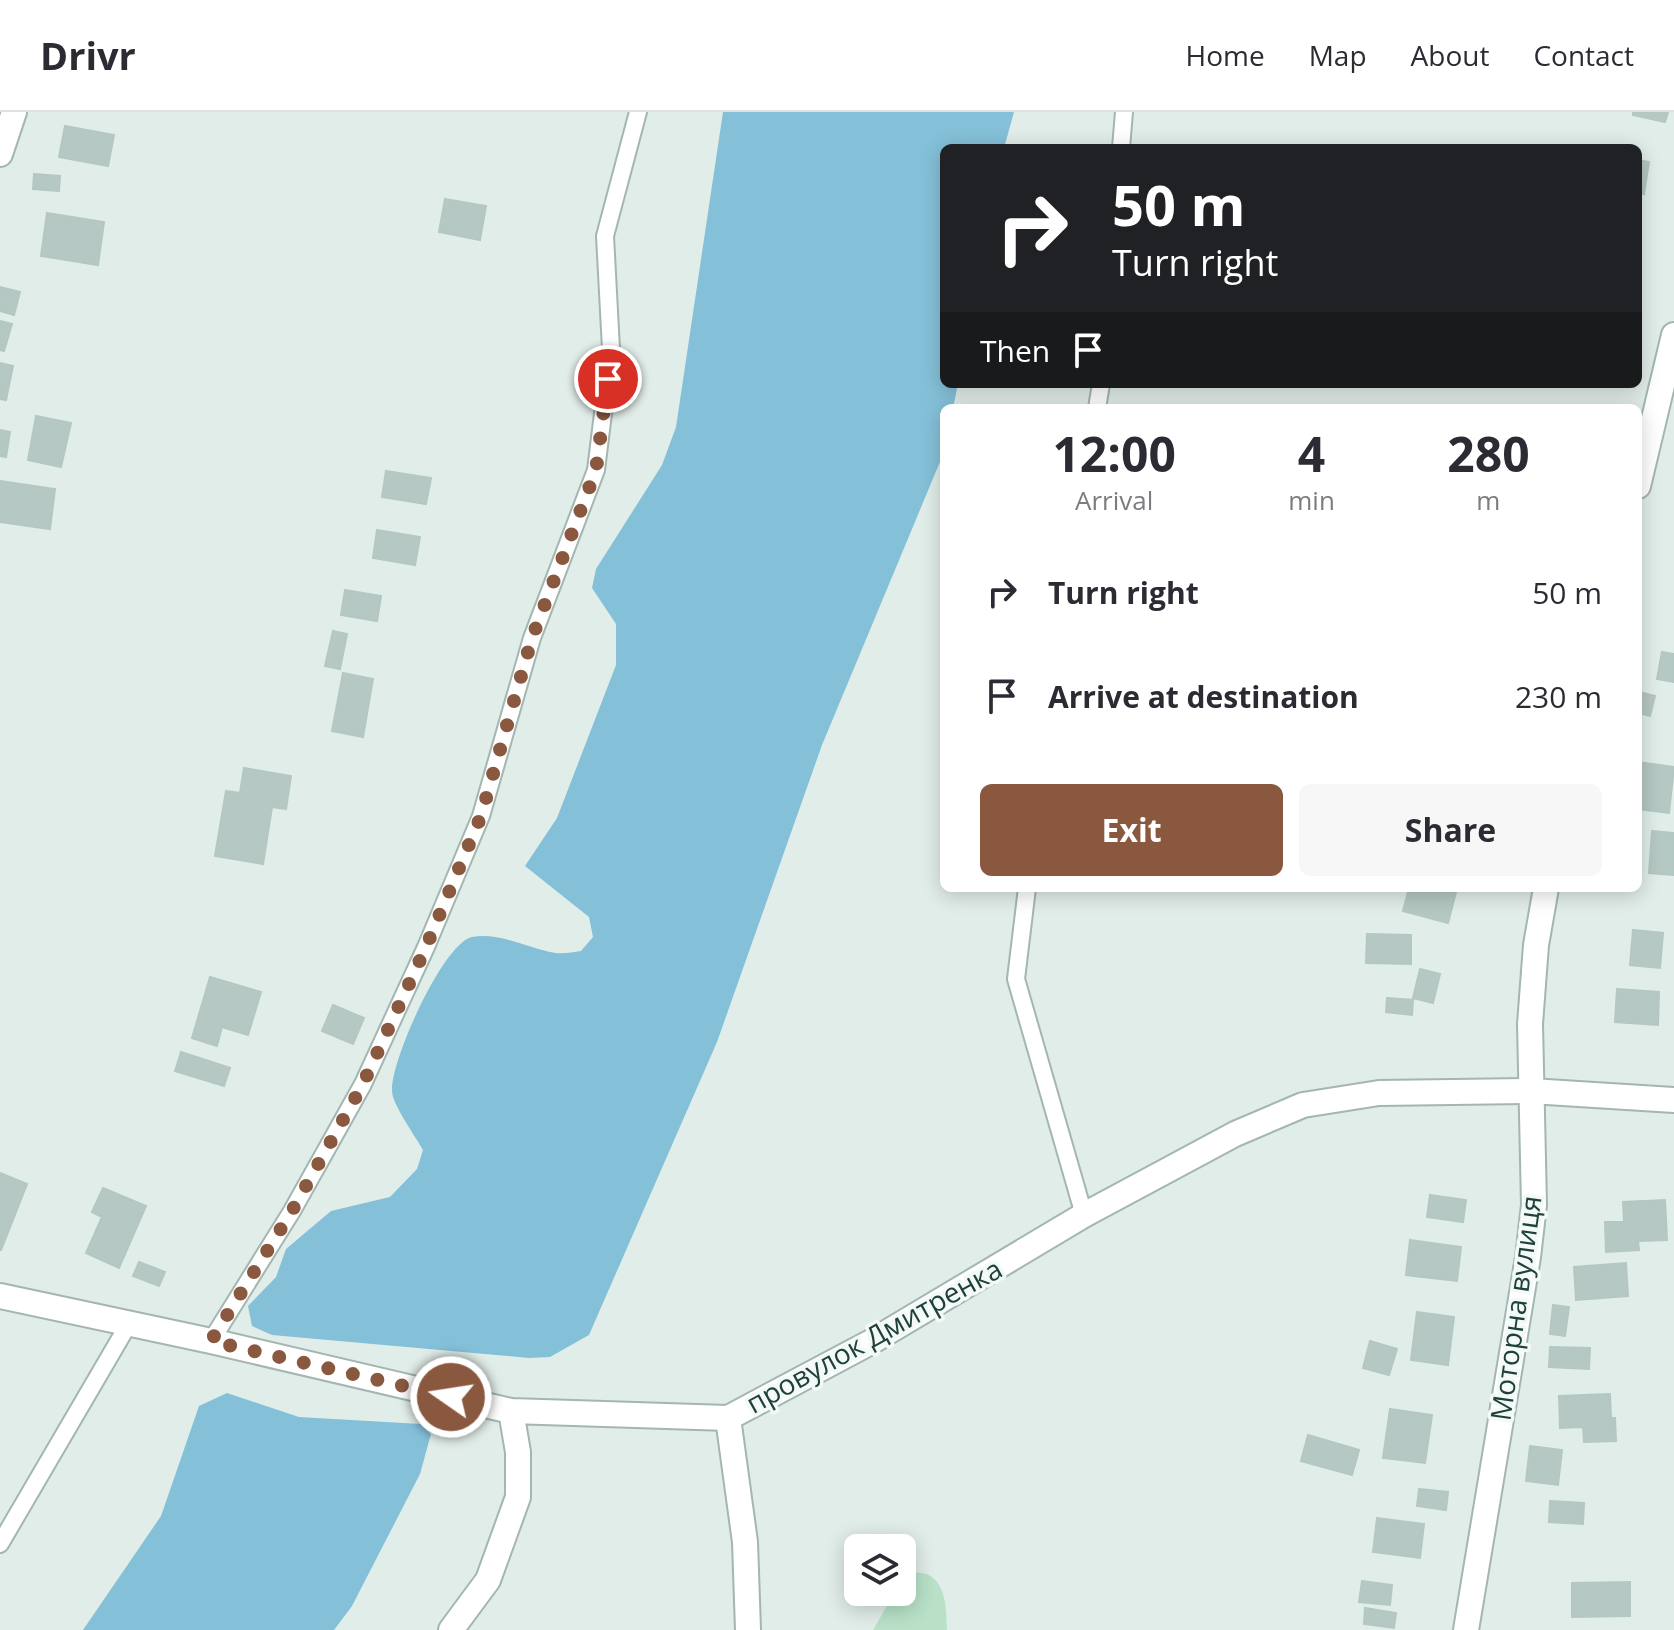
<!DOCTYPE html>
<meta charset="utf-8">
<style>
:root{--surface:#fff;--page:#f7f7f7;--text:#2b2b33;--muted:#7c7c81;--line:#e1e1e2;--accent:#8a583f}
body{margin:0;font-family:"Open Sans",sans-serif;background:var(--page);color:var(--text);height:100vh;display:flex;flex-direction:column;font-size:30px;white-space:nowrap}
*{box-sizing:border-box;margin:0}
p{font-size:26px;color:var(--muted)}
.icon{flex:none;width:44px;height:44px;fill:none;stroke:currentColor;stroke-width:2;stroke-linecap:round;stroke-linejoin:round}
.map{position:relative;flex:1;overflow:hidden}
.panel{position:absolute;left:940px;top:292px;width:702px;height:488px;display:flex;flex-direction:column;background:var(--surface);border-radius:12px;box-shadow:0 4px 20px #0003}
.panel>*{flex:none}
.banner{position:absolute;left:940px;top:32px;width:702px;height:244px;border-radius:12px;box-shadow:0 4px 20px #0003;background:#202124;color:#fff;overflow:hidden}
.tools{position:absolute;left:844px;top:1422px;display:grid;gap:16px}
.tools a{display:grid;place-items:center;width:72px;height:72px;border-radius:12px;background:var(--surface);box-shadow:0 4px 20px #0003;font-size:40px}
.pin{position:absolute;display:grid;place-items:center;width:68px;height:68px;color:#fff;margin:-34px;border:4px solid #fff;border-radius:50%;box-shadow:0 2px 8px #0007}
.me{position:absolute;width:88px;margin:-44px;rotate:283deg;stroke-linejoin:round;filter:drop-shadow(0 0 6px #0008)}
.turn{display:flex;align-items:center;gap:28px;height:168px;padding:0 40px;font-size:36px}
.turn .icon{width:104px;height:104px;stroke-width:2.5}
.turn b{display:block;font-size:56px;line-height:68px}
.then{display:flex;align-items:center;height:76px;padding:0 40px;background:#0003;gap:16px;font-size:30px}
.eta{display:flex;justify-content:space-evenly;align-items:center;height:136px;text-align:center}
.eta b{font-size:48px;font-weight:700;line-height:56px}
.action{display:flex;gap:16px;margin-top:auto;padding:16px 40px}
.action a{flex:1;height:92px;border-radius:12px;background:var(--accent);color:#fff;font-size:32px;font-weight:700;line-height:92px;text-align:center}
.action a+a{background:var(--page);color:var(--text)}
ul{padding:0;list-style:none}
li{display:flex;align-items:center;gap:24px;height:104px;padding:0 40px}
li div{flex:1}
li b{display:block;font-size:30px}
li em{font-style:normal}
header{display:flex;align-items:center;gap:48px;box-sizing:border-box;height:112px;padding:0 40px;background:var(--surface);border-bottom:2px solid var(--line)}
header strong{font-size:38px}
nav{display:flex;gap:44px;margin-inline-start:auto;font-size:28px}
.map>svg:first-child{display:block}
.green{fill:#b8e1c8}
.water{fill:#84c0d8}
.building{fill:#b6c8c3;stroke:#b3c8c2;stroke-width:2}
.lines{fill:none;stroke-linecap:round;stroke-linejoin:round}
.service-casing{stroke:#a3b6b1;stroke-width:20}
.minor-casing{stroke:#a3b6b1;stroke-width:28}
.tertiary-casing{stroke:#a3b6b1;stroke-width:28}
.service{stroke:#fff;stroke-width:16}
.minor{stroke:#fff;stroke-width:24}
.tertiary{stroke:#fff;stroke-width:24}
.route{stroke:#8a583f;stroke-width:14;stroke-dasharray:0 25.2}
.labels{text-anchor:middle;stroke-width:7;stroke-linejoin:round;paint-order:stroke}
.street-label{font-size:28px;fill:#20403b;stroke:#f2f9f7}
</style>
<header>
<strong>Drivr</strong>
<nav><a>Home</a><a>Map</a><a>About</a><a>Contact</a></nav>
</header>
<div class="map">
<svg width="1674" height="1518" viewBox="0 0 1674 1518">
<rect width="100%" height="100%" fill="#e1ede9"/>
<!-- green -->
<path class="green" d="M913,1460C917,1461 922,1461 927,1462C947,1471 946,1499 947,1518H873L895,1480H902V1469Z"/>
<!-- water -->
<path class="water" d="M723,0H1014L1004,36H944V272H958L953,296H944L942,345L822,633L717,930L589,1223L550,1245L529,1246L272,1223L252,1214L248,1194L276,1165L286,1137L331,1099L390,1085L417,1057L423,1038C416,1025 392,992 392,979C390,950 443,831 472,825C501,820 529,837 556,841C564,842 573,840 581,839L593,825L589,805L525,754L557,706L616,553V512L592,476L596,457L662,353L676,315Z
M227,1281L299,1305L421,1312L431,1322L420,1362L352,1494L334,1518H83L161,1404L199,1294Z"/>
<!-- building -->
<path class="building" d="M1633,0H1668L1665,10L1633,3Z
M65,14L114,23L108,54L59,45Z
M1638,48L1649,50L1644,82L1638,81Z
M34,62L60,64L59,79L33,77Z
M445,87L486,94L480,128L439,120Z
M47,101L104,110L98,153L41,144Z
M0,175L20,180L14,203L0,199Z
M0,209L12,212L4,239L0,238Z
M0,251L13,254L6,288L0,287Z
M36,304L71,311L61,355L28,348Z
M0,318L10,320L6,345L0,344Z
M386,359L431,366L426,392L382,385Z
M0,369L55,377L50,417L0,410Z
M377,418L420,425L415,453L373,446Z
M345,478L381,484L377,509L341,503Z
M333,519L347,522L340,557L325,554Z
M1662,540L1674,542V570L1657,567Z
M343,561L373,567L363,625L332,619Z
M1639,580L1655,584L1650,604L1638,601Z
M1638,650L1674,655L1669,701L1638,697Z
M244,656L291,664L286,697L272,695L263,752L215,744L226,679L240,681Z
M1652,719L1674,721V763L1649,761Z
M1409,776H1457L1448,811L1403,799Z
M1633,818L1663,821L1660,856L1630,853Z
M1367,822L1411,823V852L1366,851Z
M1420,857L1440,862L1433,891L1413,886Z
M210,865L261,880L248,923L222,915L217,934L192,926Z
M1617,877L1659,880L1658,913L1615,910Z
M1387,886L1413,888L1412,903L1386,900Z
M333,893L364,906L353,932L322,919Z
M181,940L230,956L224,974L175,959Z
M0,1061L27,1072L1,1138H0Z
M103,1076L146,1094L119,1156L86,1141L102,1105L92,1100Z
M1430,1083L1466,1088L1463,1110L1427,1105Z
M1665,1088L1667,1128L1638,1129L1639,1138L1606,1140L1605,1110H1624L1623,1090Z
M1410,1128L1461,1135L1457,1169L1406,1163Z
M139,1150L165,1160L159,1174L133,1164Z
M1626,1151L1628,1184L1576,1188L1574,1155Z
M1553,1193L1569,1195L1565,1224L1550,1222Z
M1417,1200L1454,1205L1448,1253L1411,1248Z
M1370,1229L1397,1237L1389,1263L1363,1256Z
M1550,1235L1590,1236L1589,1257L1549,1255Z
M1610,1282L1611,1306H1615L1616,1329L1584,1330L1583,1315L1560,1316L1559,1284Z
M1390,1297L1432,1303L1425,1351L1383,1346Z
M1308,1323L1359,1338L1352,1363L1301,1349Z
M1530,1334L1562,1338L1558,1373L1526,1369Z
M1419,1377L1448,1380L1446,1398L1417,1394Z
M1550,1389L1584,1391L1583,1412L1549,1410Z
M1377,1406L1424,1412L1420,1446L1373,1440Z
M1362,1469L1392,1473L1390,1493L1359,1490Z
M1630,1470V1504L1572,1505V1471Z
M1365,1496L1396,1501L1394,1516L1364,1512Z"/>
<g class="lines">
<defs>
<path id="service" d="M1121,36L1124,0
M1097,296L1101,272
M1027,776L1016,867L1084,1103
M211,1229L292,1099L363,972L426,835L481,704L532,526L596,358L611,237L605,124L638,0
M0,1432L128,1213"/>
<path id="minor" d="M0,42L14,0
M0,1184L211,1229L511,1299L728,1306L871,1230L1084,1103L1235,1022L1303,993L1379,981L1531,979L1674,988
M728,1306L745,1430L748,1518
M451,1518L488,1468L518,1385V1340L511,1299"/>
<path id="tertiary" d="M1638,374L1674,223
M1466,1518L1528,1145L1534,1093L1530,912L1536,833L1546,776"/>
</defs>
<!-- service casing -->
<use href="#service" class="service-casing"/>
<!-- minor casing -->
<use href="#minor" class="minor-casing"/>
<!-- tertiary casing -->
<use href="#tertiary" class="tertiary-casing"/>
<!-- service -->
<use href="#service" class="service"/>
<!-- minor -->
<use href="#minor" class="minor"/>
<!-- tertiary -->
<use href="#tertiary" class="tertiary"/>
</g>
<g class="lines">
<!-- route -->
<path class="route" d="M451,1285L211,1229L292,1099L363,972L426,835L481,704L532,526L596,358L608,267"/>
</g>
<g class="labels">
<!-- street labels -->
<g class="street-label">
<text transform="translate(1516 1196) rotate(-82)" y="10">Моторна вулиця</text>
<text transform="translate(874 1224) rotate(-29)" y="10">провулок Дмитренка</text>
</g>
</g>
</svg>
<div class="tools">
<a><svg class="icon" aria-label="layers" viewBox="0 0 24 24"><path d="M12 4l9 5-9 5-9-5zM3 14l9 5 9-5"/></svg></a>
</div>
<div class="pin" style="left:608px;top:267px;background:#d93025"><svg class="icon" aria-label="arrive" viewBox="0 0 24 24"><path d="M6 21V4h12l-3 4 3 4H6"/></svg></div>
<svg class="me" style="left:451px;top:1285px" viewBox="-20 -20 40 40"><circle r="17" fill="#8a583f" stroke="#fff" stroke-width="3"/><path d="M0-11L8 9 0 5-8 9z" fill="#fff"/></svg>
<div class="banner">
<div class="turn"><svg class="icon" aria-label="right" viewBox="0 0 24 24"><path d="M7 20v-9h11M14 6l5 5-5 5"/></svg><div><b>50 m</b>Turn right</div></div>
<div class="then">Then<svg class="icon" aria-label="arrive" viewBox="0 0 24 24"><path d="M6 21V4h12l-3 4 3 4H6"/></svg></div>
</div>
<section class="panel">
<div class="eta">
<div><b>12:00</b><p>Arrival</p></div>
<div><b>4</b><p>min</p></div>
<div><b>280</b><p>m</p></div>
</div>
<ul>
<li><svg class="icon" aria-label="right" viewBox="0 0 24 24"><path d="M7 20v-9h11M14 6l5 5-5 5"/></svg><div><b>Turn right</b></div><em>50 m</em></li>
<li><svg class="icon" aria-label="arrive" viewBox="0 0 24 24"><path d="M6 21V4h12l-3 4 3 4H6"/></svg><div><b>Arrive at destination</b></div><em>230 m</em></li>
</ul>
<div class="action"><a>Exit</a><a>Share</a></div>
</section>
</div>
